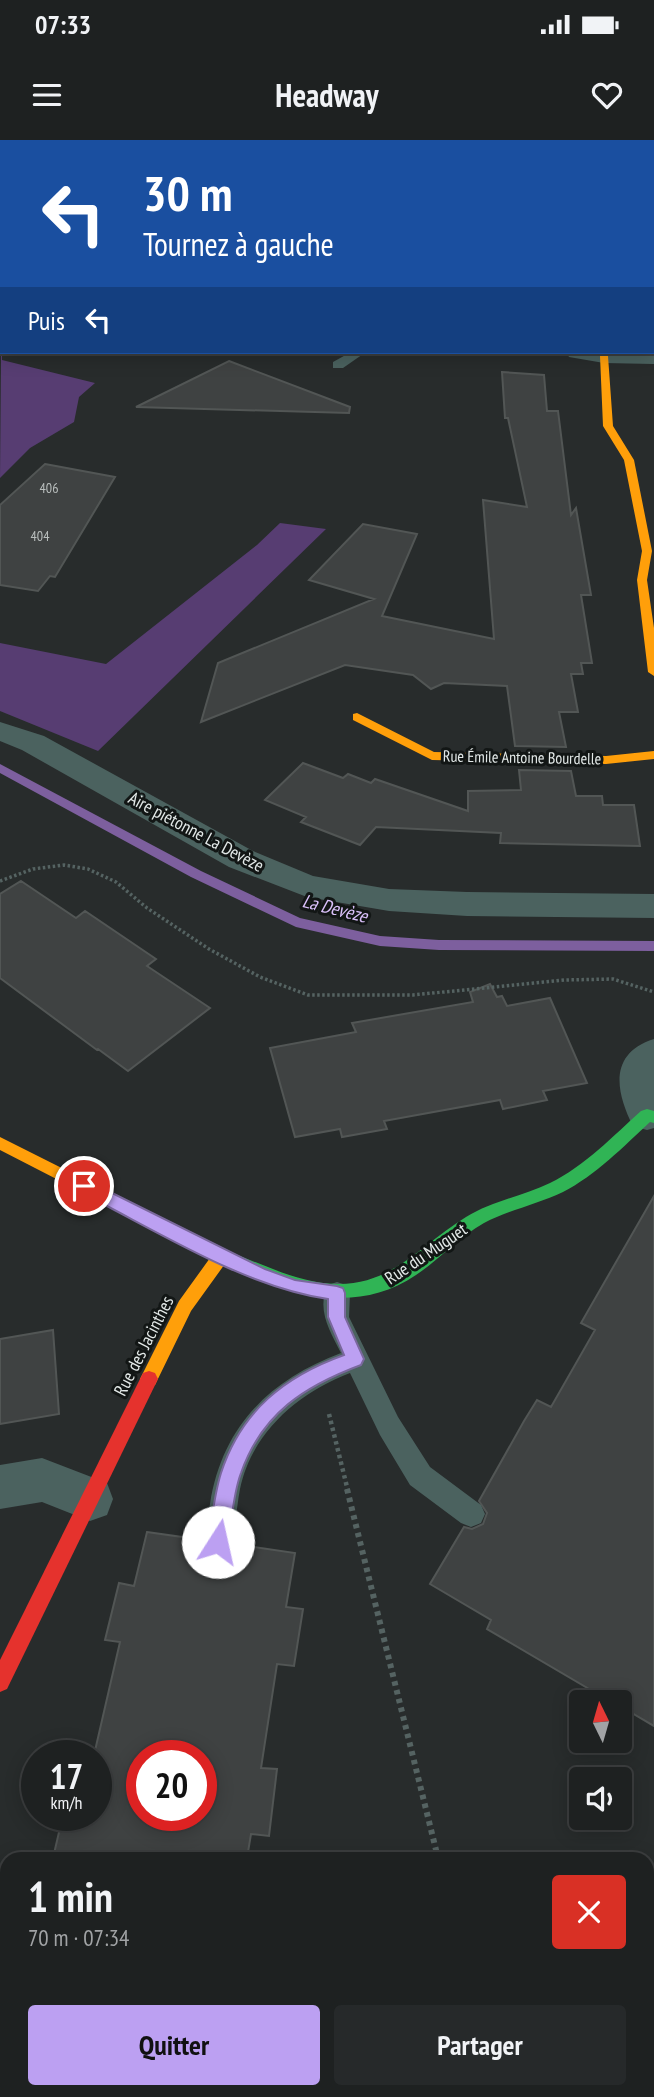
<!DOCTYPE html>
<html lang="fr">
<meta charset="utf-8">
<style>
:root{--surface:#1e2121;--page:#26292a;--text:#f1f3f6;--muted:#a1a3a5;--line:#3c3e3f;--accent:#bca0f2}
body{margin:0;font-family:"PT Sans Narrow",sans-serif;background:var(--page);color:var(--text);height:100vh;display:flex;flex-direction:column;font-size:26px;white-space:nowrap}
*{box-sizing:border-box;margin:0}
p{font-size:23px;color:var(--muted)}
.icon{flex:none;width:38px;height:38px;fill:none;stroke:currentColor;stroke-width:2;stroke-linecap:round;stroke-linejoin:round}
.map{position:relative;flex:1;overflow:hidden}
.sheet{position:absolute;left:0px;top:1712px;width:654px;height:247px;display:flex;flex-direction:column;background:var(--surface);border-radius:21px 21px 0 0;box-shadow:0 4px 18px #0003,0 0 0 2px var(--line)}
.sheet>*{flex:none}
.banner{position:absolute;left:0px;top:0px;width:654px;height:214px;box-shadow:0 4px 18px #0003,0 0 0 2px var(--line);background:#1a4fa0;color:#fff;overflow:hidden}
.needle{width:46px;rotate:355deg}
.buttons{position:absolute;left:569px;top:1550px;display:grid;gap:14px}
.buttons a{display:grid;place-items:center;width:63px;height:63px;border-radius:7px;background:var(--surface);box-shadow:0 4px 18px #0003,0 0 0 2px var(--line);font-size:35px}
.speed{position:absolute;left:21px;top:1600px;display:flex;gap:14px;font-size:35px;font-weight:700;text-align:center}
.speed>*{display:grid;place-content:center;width:91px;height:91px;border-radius:50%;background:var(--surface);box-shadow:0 4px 18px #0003,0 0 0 2px var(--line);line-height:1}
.speed small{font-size:18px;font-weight:400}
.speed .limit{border:10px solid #d22;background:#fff;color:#111}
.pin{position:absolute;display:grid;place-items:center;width:60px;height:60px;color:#fff;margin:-30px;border:4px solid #fff;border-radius:50%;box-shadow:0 2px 7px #0007}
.me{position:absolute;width:77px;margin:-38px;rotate:10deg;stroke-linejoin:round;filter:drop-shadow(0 0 5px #0008)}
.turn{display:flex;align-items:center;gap:24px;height:147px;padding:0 28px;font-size:32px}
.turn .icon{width:91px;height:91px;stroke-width:2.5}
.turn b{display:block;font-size:49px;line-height:60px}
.then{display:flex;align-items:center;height:66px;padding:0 28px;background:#0003;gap:14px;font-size:26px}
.round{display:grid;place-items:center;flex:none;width:74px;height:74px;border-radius:7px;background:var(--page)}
.headline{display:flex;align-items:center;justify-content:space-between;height:119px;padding:0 28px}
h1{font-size:42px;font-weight:700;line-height:52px}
.button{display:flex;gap:14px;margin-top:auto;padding:14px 28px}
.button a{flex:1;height:80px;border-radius:7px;background:var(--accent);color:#111;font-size:28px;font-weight:700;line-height:80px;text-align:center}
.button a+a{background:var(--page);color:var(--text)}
.status{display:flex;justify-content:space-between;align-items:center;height:49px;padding:0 35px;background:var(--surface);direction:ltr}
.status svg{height:19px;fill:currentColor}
header{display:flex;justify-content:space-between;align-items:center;height:91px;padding:0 28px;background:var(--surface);font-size:32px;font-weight:700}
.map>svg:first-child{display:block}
.green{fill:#573d72}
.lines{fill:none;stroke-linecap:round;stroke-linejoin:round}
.stream{fill:#7d5f9e;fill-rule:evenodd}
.building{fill:#3f4242;stroke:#525655;stroke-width:2;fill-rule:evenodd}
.path-far2{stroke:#556362;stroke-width:3.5;stroke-dasharray:2.5 2.5;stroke-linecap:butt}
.path-far1{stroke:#556362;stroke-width:4.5;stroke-dasharray:3.5 3.5;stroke-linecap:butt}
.path{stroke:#556362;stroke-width:6;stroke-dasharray:4.5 4.5;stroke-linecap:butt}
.lane{fill:#4b625f;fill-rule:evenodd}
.street{fill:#4b625f;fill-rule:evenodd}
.fast{fill:#30b455;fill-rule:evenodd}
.slow{fill:#ff9f0a;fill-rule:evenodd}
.jam{fill:#e5322d;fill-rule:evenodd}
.route{fill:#bca0f2;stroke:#7a689d;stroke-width:2}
.labels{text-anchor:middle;stroke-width:6;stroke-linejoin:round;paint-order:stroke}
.number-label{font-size:14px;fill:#babfbe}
.far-street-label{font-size:16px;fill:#e3e9e8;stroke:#121615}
.street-label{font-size:18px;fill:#e3e9e8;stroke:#121615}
.water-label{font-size:19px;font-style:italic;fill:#dac0fa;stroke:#121615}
</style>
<div class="status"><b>07:33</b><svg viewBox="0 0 49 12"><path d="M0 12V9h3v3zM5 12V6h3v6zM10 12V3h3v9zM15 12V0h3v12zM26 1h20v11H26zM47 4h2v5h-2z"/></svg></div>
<header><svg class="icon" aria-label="menu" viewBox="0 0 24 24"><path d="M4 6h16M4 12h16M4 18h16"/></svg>Headway<svg class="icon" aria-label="heart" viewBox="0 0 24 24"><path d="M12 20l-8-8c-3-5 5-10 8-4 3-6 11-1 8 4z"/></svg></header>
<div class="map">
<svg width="654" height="1957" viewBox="0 0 654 1957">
<rect width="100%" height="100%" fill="#282c2c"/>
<!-- green -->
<path class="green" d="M2,101V220L95,243L79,257L74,282L30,308L0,338Z
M280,383L326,389L98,611L0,571V503L106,524L257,405Z
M648,1868L654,1887V1957H478L477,1951H648Z"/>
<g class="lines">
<!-- stream -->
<path class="stream" d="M0,624L201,731L300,778L380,796L439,800L654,801V811L439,810L380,806L296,787L191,737L0,633Z"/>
</g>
<!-- building -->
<path class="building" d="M229,221L350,267L349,273L136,267Z
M502,232L544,235L547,271H558L571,375L576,368L591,455H581L592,523H581L583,534H571L578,572H559L566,607L515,606L507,546L444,543L431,549L413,535L345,525L201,582L218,523L374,459L309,440L363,384L417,394L382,476L494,499L483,360L527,367L508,278H505Z
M45,324L115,337L55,437L50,436L38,451L0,445V365Z
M303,623L343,638L348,634L371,643L375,639L468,671V651L521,650L519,630L571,631L576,656H602L603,665H634L640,706L500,703L501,693L376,687L360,705L301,682L306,677L265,660Z
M21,741L76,778L85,771L156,819L147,826L210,868L128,931L98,909L97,910L0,838V754Z
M490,844L497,857L502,856L507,866L550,858L587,943L543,951L547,960L503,969L500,960L384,981L387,989L342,997L340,989L295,997L270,908L356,892L352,883L473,862L470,852Z
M654,1056V1586L620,1566V1563H613L487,1489L491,1480L430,1444L464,1387L472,1389L483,1384L487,1373L479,1361L524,1281L537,1260L551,1267L595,1190L581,1183Z
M53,1190L59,1274L0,1284V1199Z
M147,1392L203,1400L205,1413L217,1418L229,1414L233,1404L295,1413L286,1467L303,1469L294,1526L277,1524L261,1628L277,1629L269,1696L251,1694L247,1718H53L63,1675H96L94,1615L120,1502L105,1500L119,1443L134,1446ZM142,1615H201V1675H142Z"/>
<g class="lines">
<!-- path-far2 -->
<path class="path-far2" d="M0,741L33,729L64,725L88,729L116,742L147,768L209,809L260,837L308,855H413L565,840L613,839L654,852"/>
<!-- path-far1 -->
<path class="path-far1" d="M329,1274L348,1351"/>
<!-- path -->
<path class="path" d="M347,1349L438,1718"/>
<!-- lane -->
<path class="lane" d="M351,212H366L343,228H333V222Z
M337,1142L346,1145L350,1153L349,1177L398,1277L430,1327L481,1365L485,1374L481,1383L471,1387L461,1383L410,1345L380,1295L350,1233C298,1253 252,1292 240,1349C236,1369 236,1392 228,1412L218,1416L208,1412C202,1397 207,1380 210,1364C222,1287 269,1240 341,1213C330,1191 316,1170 328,1145Z"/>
<!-- street -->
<path class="street" d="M654,210V224L604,223L569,217L566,212Z
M0,582L44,596L253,711L313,736L389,749L467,752L654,754V778L467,776L389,771L307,757L229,727L22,610L0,601Z
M654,899V988L647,990L633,986C615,951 609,913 654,899Z
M42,1318L107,1343L113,1359L107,1375L90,1381L42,1362L0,1369V1325Z"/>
<!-- fast -->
<path class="fast" d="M0,70H2V74H0Z
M647,969L654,971V983L650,982C623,1007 596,1035 563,1052C538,1064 509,1070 484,1083C459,1097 440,1119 416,1135C351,1179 280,1151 215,1121L213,1116L215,1111L221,1109C260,1122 295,1143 337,1144C393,1145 423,1103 466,1077C492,1061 523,1056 550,1043C585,1026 613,996 641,971Z"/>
<!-- slow -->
<path class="slow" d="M653,143H654V147H653Z
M604,213L608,216L613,286L634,320L652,411L647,440L654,488V536L648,532L637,440L642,411L624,320L603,286L600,216Z
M357,573L434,612L606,616L654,611V619L606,624L432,620L353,580V574Z
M0,997L227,1111L229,1116L227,1121L191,1171L155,1245L149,1247L143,1245L140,1239L179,1161L210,1118L0,1010Z"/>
<!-- jam -->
<path class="jam" d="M149,1231L155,1233L158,1239L7,1549L0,1552V1520L143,1233Z"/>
</g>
<!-- route -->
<path class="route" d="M84,1039L265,1129L295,1140L337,1146L343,1148L345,1153V1177L364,1219L361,1225C305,1246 262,1273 241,1333C233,1354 232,1380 228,1402L225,1409L218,1412L211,1409L208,1402C212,1380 214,1355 221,1333C241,1271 285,1236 344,1215L328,1177V1159C244,1147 154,1089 78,1051L76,1046L78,1041Z"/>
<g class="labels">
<!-- number labels -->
<g class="number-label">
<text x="49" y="353">406</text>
<text x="40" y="401">404</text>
</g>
<!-- far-street labels -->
<g class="far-street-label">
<text transform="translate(522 617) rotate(1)" y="6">Rue Émile Antoine Bourdelle</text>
</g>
<!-- street labels -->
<g class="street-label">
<text transform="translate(196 692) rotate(28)" y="6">Aire piétonne La Devèze</text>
<text transform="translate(426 1114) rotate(-34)" y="6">Rue du Muguet</text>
<text transform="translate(144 1206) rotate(-63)" y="6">Rue des Jacinthes</text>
</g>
<!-- water labels -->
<g class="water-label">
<text transform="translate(335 768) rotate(14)" y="7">La Devèze</text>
</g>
</g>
</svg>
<div class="buttons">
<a><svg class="needle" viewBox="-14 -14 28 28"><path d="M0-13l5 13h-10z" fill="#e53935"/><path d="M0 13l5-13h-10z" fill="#a1a3a5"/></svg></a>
<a><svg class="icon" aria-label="sound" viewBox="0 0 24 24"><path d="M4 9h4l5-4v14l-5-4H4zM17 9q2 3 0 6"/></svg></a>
</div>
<div class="speed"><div>17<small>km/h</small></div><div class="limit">20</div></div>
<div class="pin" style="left:84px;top:1046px;background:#d93025"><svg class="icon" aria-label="arrive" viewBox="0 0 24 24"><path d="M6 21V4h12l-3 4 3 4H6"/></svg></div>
<svg class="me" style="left:218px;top:1402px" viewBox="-20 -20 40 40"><circle r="19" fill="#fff"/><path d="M0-13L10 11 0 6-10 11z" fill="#bca0f2"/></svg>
<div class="banner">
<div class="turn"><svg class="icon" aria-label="left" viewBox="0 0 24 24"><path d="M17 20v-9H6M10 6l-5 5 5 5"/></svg><div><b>30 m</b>Tournez à gauche</div></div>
<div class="then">Puis<svg class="icon" aria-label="left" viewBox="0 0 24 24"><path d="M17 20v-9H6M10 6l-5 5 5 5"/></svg></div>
</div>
<section class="sheet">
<div class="headline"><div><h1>1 min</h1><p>70 m · 07:34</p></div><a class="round" style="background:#d93025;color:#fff"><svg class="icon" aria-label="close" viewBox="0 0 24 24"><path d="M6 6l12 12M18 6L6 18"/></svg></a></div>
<div class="button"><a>Quitter</a><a>Partager</a></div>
</section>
</div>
